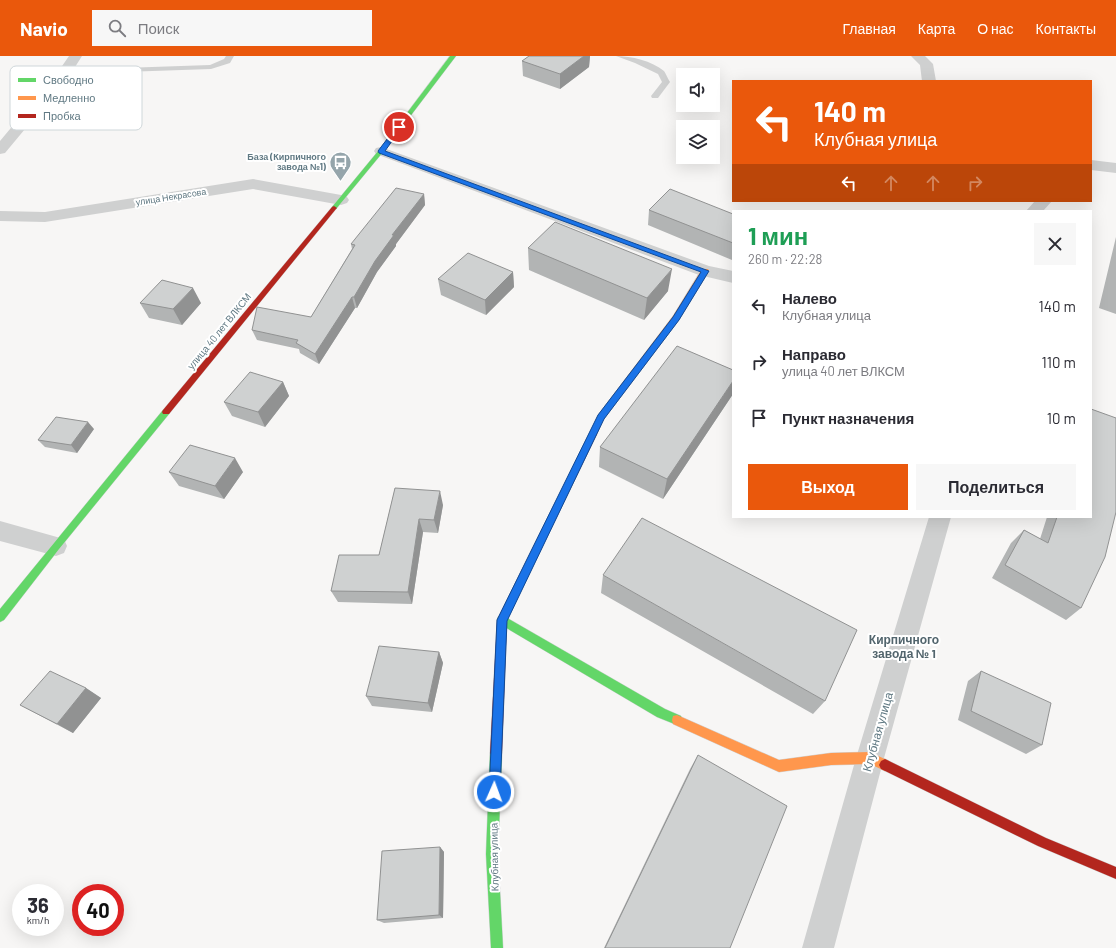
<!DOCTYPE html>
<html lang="ru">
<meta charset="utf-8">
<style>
:root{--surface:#fff;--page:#f7f7f7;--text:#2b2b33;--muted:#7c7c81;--accent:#ea580c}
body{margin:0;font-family:Barlow,sans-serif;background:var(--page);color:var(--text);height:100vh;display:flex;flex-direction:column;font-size:15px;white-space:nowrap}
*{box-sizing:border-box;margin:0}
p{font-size:13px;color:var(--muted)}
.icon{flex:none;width:22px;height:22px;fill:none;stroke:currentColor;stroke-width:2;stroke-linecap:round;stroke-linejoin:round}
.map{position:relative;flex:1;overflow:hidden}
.panel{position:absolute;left:732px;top:154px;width:360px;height:308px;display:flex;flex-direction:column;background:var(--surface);border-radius:0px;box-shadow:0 4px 16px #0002}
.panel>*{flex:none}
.banner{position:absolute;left:732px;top:24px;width:360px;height:122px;border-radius:0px;box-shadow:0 4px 16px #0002;background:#ea580c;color:#fff;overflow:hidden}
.tools{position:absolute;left:676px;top:12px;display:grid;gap:8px}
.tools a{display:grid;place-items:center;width:44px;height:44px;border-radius:0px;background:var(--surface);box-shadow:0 4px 16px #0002;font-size:20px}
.speed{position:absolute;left:12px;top:828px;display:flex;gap:8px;font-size:20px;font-weight:700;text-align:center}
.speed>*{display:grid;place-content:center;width:52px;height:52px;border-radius:50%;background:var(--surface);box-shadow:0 4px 16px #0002;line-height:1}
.speed small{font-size:10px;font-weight:400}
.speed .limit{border:6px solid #d22;background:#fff;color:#111}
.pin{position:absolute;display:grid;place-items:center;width:34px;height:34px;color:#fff;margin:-17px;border:2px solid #fff;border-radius:50%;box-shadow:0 1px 4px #0007}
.me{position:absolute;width:44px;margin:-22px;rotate:2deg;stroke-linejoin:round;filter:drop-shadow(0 0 3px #0008)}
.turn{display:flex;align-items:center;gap:14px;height:84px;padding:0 16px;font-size:18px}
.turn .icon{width:52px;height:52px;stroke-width:2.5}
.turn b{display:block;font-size:28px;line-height:34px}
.lanes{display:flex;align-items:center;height:38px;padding:0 16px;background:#0003;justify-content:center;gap:20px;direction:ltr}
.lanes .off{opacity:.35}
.round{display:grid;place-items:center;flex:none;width:42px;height:42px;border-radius:0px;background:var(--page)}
.summary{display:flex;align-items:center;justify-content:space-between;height:68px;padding:0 16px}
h1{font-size:24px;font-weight:700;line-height:30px;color:#1e9e55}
.cta{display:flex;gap:8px;margin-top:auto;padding:8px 16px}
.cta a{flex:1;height:46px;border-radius:0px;background:var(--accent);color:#fff;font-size:16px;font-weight:700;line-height:46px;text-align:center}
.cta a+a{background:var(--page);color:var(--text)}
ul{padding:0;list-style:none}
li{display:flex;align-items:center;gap:12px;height:56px;padding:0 16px}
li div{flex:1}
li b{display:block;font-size:15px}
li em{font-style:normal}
header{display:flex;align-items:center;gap:24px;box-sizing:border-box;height:56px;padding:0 20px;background:var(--accent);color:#fff}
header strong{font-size:19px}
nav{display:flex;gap:22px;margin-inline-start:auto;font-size:14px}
.search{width:280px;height:36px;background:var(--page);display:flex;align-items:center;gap:10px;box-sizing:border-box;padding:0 14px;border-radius:0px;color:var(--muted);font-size:15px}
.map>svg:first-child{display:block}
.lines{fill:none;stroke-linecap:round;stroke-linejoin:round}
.fast-casing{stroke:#d1d3d4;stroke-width:1}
.slow-casing{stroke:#d1d3d4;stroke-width:1}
.jam-casing{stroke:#d1d3d4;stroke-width:1}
.lane{fill:#cfd0d0;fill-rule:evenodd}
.street{fill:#cfd0d0;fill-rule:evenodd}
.fast{fill:#63d668;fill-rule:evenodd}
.slow{fill:#ff974d;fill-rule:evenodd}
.jam{fill:#b3261e;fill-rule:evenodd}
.wall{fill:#b2b4b4}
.shaded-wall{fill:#919292}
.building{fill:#cfd1d1;stroke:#919292}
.route{fill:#1a73e8;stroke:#114b97}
.labels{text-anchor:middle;stroke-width:4;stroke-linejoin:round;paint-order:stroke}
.far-poi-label{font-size:9px;font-weight:bold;fill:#607983;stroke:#fff;text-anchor:end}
.far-street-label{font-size:9px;fill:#607983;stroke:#fff}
.street-label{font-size:10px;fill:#607983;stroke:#fff}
.quarter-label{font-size:12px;font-weight:bold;fill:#52656d;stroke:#fff}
.near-street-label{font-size:12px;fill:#607983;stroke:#fff}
.key{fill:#fff;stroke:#cfd7da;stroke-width:1}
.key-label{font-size:11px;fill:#607983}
</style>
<header>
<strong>Navio</strong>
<div class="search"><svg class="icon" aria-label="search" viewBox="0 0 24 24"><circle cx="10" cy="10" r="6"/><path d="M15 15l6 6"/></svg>Поиск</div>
<nav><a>Главная</a><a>Карта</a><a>О нас</a><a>Контакты</a></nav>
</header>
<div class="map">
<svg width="1116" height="892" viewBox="0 0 1116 892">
<rect width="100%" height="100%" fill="#f7f6f5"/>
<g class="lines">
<defs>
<path id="fast" d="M450,0H456L383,96L336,153H332V151L379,94Z
M166,353L170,356L169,358L59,493L4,564L0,566V553L163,354Z
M502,559L665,653L681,660L682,664L681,668L677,669L657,661L498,567L497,564L498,561Z
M496,691L500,693L502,697L498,798L503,892H491L486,798L490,697L492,693Z"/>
<path id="slow" d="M702,213H708L709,215L679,264L604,363L596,380H590L589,378L598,359L673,260Z
M677,659L779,704L831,697L870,696L889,705L891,709L889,713L885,715L870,708L831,709L779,716L673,668L672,664L673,660Z"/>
<path id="jam" d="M334,150L337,152L336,153L169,358H163L162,356L163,354L332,151Z
M593,375L597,378L507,564L502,697L500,701L496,703L492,701L490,697L497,564L589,378Z
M885,703L1046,782L1116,811V823L1038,790L881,713L879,709L881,705Z"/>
</defs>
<!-- fast casing -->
<use href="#fast" class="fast-casing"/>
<!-- slow casing -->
<use href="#slow" class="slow-casing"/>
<!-- jam casing -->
<use href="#jam" class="jam-casing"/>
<!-- lane -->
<path class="lane" d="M226,0H234L230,7L211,13L65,18L61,16L65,14L210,9L224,3Z
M616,0C631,0 652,5 664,15C666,18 668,23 670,26L658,42H652L651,40L662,26L658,18L635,7Z"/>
<!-- street -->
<path class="street" d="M69,0H82L70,19L5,97L0,98V85L60,13Z
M911,0H925L933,8L936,25H922L920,9Z
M381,91L709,210L733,215V227L699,219L376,98L374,95L376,92Z
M1091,104L1116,107V117L1091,114Z
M253,123L341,139L347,141L349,144L347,147L341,149L253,133L45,166L0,165V155L45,156Z
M1035,145H1052L1043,155H1026Z
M929,461H951L884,702L834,892H802L856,702Z
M0,465L64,483L67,490L64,497L56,500L0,485Z"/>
<!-- fast -->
<use href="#fast" class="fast"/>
<!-- slow -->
<use href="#slow" class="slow"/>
<!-- jam -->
<use href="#jam" class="jam"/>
</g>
<!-- wall -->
<path class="wall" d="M529,0H590L589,11L560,33L523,20L522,5Z
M424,138L425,149L396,188V190L377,216L357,252H355L319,308L300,297L299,293L257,284L252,274L311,261L352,193L351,188Z
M649,154L733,158V203L732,204L648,169Z
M1116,181V258L1099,252Z
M528,192L668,235L644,264L529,214Z
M513,216L514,231L486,259L441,239L438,223Z
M140,247H201L182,269L149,262Z
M283,326L289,340L265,371L232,360L224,346Z
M733,338L663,443L599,411L600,391Z
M94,373L77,397L45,391L38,384Z
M169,416H243L224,443L179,430Z
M395,432L443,449L438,477L423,476L412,548L338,546L331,535L379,499Z
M1047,461H1091L1081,552L1066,564L992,522L1011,487L1024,474L1040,483Z
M603,519L825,645L813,658L601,537Z
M439,596L443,607L432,656L372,650L366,640Z
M981,615L1042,689L1026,698L958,664L968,625Z
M86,632L101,642L73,677L20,649Z
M698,699L730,892H604L690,713Z
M440,791L444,796L443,862L384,867L377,864Z"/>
<!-- shaded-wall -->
<path class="shaded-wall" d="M584,0H590L589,11L560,33V18Z
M424,138L425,149L396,188V190L377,216L357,252L354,241L375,205L392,179Z
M672,213L668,235L644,264L647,242Z
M513,216L514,231L486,259L485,244Z
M193,232L201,247L182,269L173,253Z
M352,241L355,252L319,308L315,298Z
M733,325V338L663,443L667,423Z
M283,326L289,340L265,371L258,356Z
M88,366L94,373L77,397L71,389Z
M235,402L243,416L224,443L215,430Z
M440,435L443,449L438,477L434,464Z
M419,463L423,476L412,548L408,536Z
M439,596L443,607L432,656L428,647Z
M86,632L101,642L73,677L57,668Z
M440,791L444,796L443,862L439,859Z"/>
<!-- building -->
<path class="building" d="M529,0H584L560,18L522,5Z
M396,132L424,138L392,179H394L375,205L354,241H352L315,298L296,287L298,284L252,274L257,251L311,261L355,189L351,188Z
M670,133L733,158V187L649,154Z
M555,166L672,213L647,242L528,192Z
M468,197L513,216L485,244L438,223Z
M162,224L193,232L173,253L140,247Z
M677,290L733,314V325L667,423L600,391Z
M250,316L283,326L258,356L224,346Z
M1091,353L1116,362V456L1105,501L1081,552L1005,509L1024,474L1048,487L1057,461H1091Z
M56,361L88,366L71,389L38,384Z
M190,389L235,402L215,430L169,416Z
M395,432L440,435L434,464L419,463L408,536L331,535L339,499H379Z
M642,462L857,574L825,645L603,519Z
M379,590L439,596L428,647L366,640Z
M50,615L86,632L57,668L20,649Z
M981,615L1051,647L1042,689L971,655Z
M698,699L787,750L730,892H605Z
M440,791L439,859L377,864L382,795Z"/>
<!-- route -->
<path class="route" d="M397,70L402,71L385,95L709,215L679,264L604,363L507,565L500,736L498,740L494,742L490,740L489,736L497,564L598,359L673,261L701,216L379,97L378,95Z"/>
<!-- icons -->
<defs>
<symbol id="bus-pin" viewBox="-11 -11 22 30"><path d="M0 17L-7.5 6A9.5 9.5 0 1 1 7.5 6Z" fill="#95a5ab" stroke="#fff"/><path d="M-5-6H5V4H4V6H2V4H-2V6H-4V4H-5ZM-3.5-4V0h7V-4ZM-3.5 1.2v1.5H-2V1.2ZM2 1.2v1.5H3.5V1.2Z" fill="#fff"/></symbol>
</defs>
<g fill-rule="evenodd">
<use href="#bus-pin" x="328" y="94" width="25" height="34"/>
</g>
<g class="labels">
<!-- far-poi labels -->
<g class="far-poi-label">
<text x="326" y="104">База (Кирпичного<tspan x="326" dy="10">завода №1)</tspan></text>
</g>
<!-- far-street labels -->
<g class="far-street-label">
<text transform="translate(171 141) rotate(-9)" y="3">улица Некрасова</text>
</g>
<!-- street labels -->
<g class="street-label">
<text transform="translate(219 275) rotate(-51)" y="4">улица 40 лет ВЛКСМ</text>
<text transform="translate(494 801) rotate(-91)" y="4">Клубная улица</text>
</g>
<!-- quarter labels -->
<g class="quarter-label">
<text x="904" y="588">Кирпичного<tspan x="904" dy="14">завода № 1</tspan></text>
</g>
<!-- near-street labels -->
<g class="near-street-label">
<text transform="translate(878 676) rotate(-74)" y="4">Клубная улица</text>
</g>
</g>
<!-- legend -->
<rect x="10" y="10" width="132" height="64" rx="6" class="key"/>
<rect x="18" y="22" width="18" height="4" fill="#63d668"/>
<rect x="18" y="40" width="18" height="4" fill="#ff974d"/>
<rect x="18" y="58" width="18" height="4" fill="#b3261e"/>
<g class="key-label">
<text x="43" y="28">Свободно</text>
<text x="43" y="46">Медленно</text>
<text x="43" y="64">Пробка</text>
</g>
</svg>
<div class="tools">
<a><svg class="icon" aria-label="sound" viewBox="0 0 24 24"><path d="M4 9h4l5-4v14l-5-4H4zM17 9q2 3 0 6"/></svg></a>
<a><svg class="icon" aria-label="layers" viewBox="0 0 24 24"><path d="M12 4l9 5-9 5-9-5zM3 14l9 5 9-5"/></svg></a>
</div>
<div class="speed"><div>36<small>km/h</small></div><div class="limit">40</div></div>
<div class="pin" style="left:399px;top:71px;background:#d93025"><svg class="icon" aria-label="arrive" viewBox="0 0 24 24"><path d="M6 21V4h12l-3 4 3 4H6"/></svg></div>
<svg class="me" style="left:494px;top:736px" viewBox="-20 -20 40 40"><circle r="17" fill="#1a73e8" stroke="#fff" stroke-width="3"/><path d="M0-11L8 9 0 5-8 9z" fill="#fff"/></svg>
<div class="banner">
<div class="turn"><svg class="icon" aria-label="left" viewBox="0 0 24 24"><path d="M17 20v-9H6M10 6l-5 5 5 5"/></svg><div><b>140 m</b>Клубная улица</div></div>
<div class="lanes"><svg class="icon" aria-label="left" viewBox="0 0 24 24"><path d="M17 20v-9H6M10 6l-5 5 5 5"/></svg><svg class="icon off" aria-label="ahead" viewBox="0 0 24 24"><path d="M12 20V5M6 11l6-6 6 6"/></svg><svg class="icon off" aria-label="ahead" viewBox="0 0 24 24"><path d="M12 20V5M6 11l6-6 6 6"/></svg><svg class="icon off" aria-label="right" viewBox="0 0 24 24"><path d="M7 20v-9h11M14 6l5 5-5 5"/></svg></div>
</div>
<section class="panel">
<div class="summary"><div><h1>1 мин</h1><p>260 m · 22:28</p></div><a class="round"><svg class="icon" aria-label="close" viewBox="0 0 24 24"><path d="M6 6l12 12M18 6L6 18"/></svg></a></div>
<ul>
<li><svg class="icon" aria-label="left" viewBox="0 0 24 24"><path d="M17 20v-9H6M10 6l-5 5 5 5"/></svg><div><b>Налево</b><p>Клубная улица</p></div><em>140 m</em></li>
<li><svg class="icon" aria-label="right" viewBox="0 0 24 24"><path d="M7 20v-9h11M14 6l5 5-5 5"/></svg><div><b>Направо</b><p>улица 40 лет ВЛКСМ</p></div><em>110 m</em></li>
<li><svg class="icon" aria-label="arrive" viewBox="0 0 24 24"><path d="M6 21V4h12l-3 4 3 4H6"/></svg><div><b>Пункт назначения</b></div><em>10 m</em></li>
</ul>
<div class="cta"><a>Выход</a><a>Поделиться</a></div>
</section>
</div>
